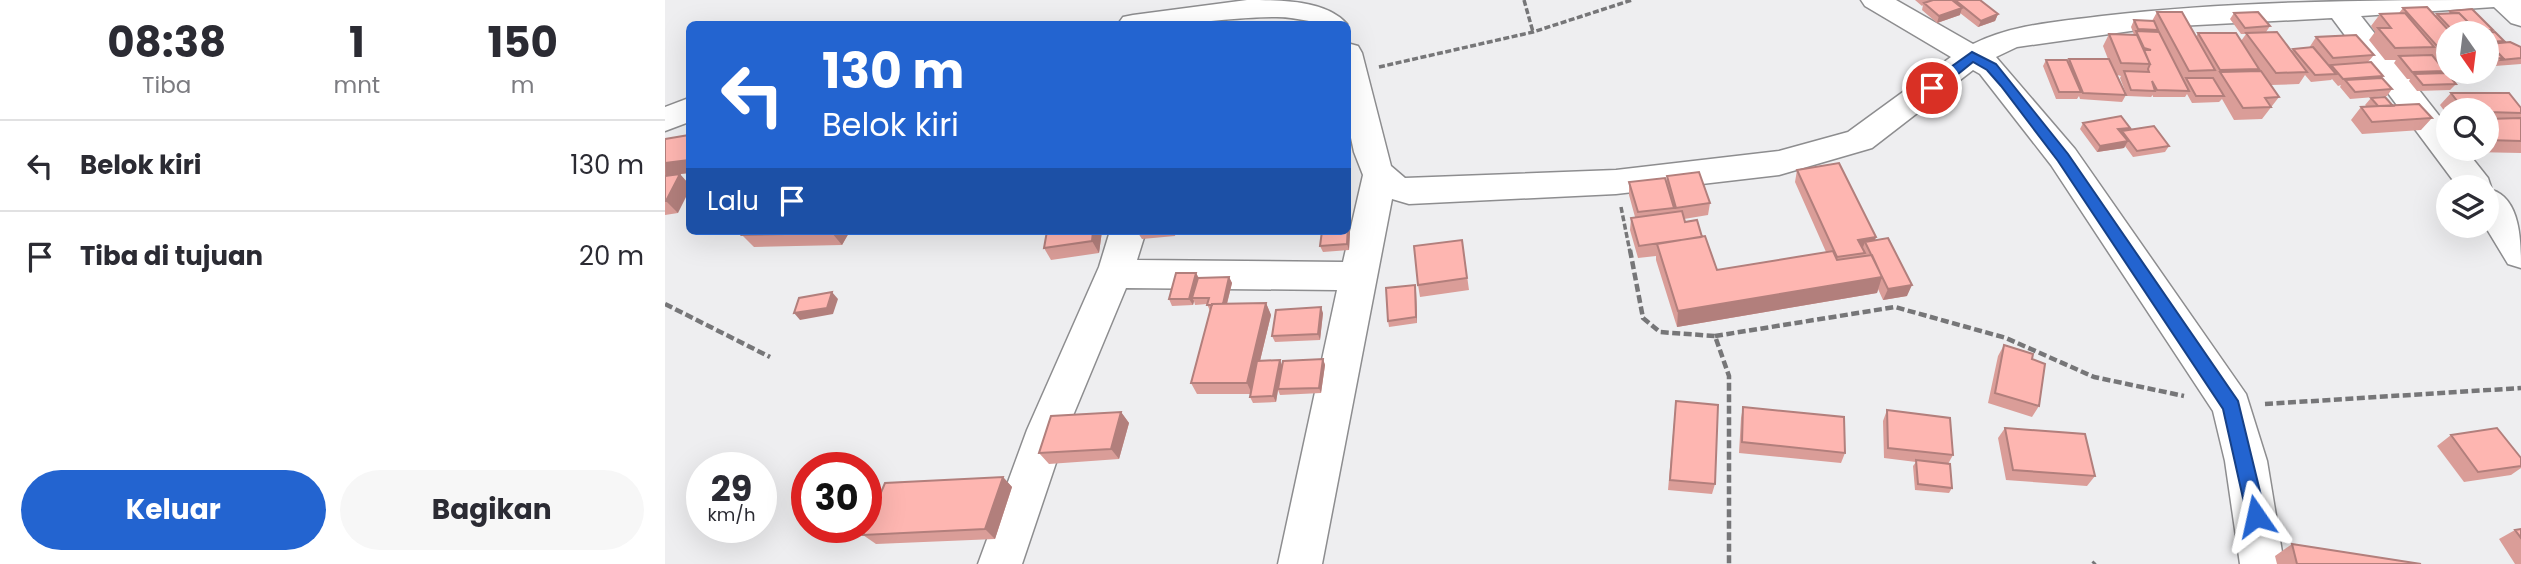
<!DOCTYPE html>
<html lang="id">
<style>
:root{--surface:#fff;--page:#f7f7f7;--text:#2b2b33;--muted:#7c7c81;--line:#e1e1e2;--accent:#2364d0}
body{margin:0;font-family:Poppins,sans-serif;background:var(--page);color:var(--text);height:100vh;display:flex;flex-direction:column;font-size:26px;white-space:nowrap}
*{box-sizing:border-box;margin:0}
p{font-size:23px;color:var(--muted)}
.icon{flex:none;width:38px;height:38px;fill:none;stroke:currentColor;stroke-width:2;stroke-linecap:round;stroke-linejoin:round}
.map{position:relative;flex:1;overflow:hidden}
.drawer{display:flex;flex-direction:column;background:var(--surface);width:665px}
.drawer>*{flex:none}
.hud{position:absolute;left:21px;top:21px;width:665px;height:214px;border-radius:10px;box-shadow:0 7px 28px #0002;background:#2364d0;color:#fff;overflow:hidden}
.needle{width:46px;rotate:166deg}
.buttons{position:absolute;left:1771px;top:21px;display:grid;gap:14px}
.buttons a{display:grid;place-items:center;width:63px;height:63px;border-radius:50%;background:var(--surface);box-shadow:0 7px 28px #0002;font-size:35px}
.speed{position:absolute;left:21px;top:452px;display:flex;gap:14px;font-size:35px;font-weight:700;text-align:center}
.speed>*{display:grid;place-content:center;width:91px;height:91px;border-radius:50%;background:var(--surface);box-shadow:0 7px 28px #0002;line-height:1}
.speed small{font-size:18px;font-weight:400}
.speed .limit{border:10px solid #d22;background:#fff;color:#111}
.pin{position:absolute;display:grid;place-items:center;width:60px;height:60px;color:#fff;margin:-30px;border:4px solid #fff;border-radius:50%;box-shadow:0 2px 7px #0007}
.me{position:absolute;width:77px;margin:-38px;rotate:349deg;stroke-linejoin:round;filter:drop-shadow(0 0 5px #0008)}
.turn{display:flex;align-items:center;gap:24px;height:147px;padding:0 21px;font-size:32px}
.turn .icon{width:91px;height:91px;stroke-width:2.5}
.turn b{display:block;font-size:49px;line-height:60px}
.then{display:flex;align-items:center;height:66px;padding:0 21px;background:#0003;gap:14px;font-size:26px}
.eta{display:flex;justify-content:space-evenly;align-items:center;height:119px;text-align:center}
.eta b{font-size:42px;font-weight:700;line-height:49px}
.primary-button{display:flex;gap:14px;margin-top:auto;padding:14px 21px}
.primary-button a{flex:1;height:80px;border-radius:42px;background:var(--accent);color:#fff;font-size:28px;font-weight:700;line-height:80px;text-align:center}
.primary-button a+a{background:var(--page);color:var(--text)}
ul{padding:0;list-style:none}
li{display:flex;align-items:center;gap:21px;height:91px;padding:0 21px;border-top:2px solid var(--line)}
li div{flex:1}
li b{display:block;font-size:26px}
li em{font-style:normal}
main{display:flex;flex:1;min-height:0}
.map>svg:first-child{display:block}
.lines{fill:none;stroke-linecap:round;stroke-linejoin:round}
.minor-casing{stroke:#8d8d8f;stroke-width:3}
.path-far1{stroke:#767678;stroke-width:3.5;stroke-dasharray:6 2.5;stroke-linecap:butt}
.path{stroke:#767678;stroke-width:4.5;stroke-dasharray:8 3.5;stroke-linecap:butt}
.minor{fill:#fff;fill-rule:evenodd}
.wall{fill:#da9d98}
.shaded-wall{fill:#b27f7c}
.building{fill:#feb6b1;stroke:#b27f7c;stroke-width:2}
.route{fill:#2364d0;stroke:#174187;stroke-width:2}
</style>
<main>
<section class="drawer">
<div class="eta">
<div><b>08:38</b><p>Tiba</p></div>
<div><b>1</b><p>mnt</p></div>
<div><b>150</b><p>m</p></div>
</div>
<ul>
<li><svg class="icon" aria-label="left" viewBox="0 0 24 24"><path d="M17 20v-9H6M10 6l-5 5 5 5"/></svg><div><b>Belok kiri</b></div><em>130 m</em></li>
<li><svg class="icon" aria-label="arrive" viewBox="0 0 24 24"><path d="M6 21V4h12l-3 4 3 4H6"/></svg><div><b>Tiba di tujuan</b></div><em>20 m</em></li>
</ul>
<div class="primary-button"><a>Keluar</a><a>Bagikan</a></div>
</section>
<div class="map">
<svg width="1856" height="564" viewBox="0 0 1856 564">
<rect width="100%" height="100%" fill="#eeeef0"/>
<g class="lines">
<defs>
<path id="minor" d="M582,0C616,0 661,0 682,24C656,27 635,16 609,17C557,17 505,29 453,24L458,17L468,15Z
M1196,0H1231L1308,44C1349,24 1392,22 1437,16C1576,0 1716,0 1856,0V26L1846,23L1829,7L1696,16L1783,127V149H1800L1823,178L1827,190C1856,199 1856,243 1856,268L1843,264L1820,226L1822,187H1793L1667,18L1494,27L1352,47L1331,57L1410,149L1581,394L1602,461L1619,564H1575L1560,461L1548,411L1386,165L1315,74L1308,70L1207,148L1114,175L951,194L744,204L727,199L657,564H613L672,290L461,288L402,430L357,564H313L362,430L434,267L445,231H481L472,260L678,262L698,175L689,152L682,119V43L693,46L697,53L726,166L740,178L951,170L1114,151L1183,132L1286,57L1200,6Z
M24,98V122L0,131V107Z"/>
</defs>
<!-- minor casing -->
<use href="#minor" class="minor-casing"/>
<!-- path-far1 -->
<path class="path-far1" d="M859,0L868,32
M714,67L868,32L967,0
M956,207L965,252"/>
<!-- path -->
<path class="path" d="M965,250L978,318L995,332L1050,336L1064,376V564
M0,304L105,357
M1050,336L1230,307L1341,338L1429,377L1519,396
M1600,404L1856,388
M1428,564L1430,562"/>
<!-- minor -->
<use href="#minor" class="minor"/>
</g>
<!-- wall -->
<path class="wall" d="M1250,0H1315L1333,14L1330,21L1313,27L1295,13V15L1272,23L1257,10L1258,5L1257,6Z
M1738,8L1770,16L1772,14H1783L1785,11L1828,30L1827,32L1839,41L1837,43L1856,47V64L1830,66L1827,70H1822V33H1783V66L1777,67L1780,71L1779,73L1791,84L1785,90L1752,91L1744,81L1745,79H1742L1729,63L1731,60H1720L1704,40L1710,32L1706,26L1715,14L1734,13Z
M1492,12L1531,37L1533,33L1576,41L1581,34H1576L1565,19L1569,13L1605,26L1601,32L1627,51L1628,49L1644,48L1651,37L1709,55L1703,62L1718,76L1716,78L1727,89L1722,96L1685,99L1675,87L1676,85L1673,86L1667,79L1666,80L1646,82L1640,75L1634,84L1606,85L1614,97L1597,119L1569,120L1557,99L1554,102L1527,103L1522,94L1520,97H1488V95L1486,97L1462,96L1455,78L1456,76L1452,75L1461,95L1457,102L1415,99L1414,96L1412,99H1391L1378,66L1381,60L1403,62L1404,59H1443L1438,46L1444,34L1469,35L1466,27L1469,20L1487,21Z
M1786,93L1856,108V117L1854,119L1856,118V153L1808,152L1806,149H1822V110H1783V116L1775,105Z
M1706,98L1728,106L1767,118L1756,130L1697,134L1686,120L1696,107H1702L1700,105Z
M1418,123L1464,130L1504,146L1500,152L1468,157L1460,146L1459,148L1432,152L1415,129Z
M24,135V173L15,174L13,213L0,215V139Z
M1132,170L1211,237L1210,240L1242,296L1218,300L1213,289L1212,293L1012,327L991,260V256L973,258L965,230L966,218L970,217L964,195V182H1001L1002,176L1045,203L1043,215L1019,219L1020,222L1037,237L1052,270L1161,252L1130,182Z
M185,231L177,245L89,247L77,235Z
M382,231H437L434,253L386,260L379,248Z
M474,231H511L510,236L477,239L473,233Z
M685,232L684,250L658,252L655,246Z
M797,240L804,290L755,297L753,285Z
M531,273L534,278L564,277L567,283L562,304L601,303L606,315L595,361L615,360L617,365L658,359L660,365L656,393L615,395L613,390L611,402L588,403L585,397L586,394H532L526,383L545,311L542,304L530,305L529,301L528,305L507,306L504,299Z
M750,285L751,291L752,323L724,327L723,321Z
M658,313L655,340L610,342L607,336Z
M1339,345L1367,359L1374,406L1367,417L1323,403L1333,356Z
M1078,407L1180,453L1176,463L1074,453L1076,418Z
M1222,410L1288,455L1283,464L1287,488L1284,493L1250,490L1248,466L1251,462L1219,458L1218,421Z
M1010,411L1050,484L1047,494L1003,490Z
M456,412L464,423L454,459L384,464L374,453Z
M1340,428L1430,476L1422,486L1341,480L1333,438Z
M1786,435L1856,458V468L1846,475L1799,482L1772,446Z
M338,477L347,487L330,539L211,544L198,535Z
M1856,529V564H1850L1834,539L1850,530Z
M1627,544L1756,564H1612L1610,556Z"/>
<!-- shaded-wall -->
<path class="shaded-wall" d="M1297,8L1295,15L1272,23L1274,16Z
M1333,14L1330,21L1313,27L1316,21Z
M1463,141L1459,148L1432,152L1435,146Z
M24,160V173L15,174L24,184V191L13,213L1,201L0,163Z
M683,225L685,232L684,250L682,244Z
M168,231H185L177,245L167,233Z
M428,231H437L434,253L427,241Z
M1211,237L1207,248L1200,242L1197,250L1193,240Z
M531,273L534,279L527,298L529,301L528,305L524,299Z
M564,277L567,283L560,311L557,305Z
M1217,277L1212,293L1012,327L1013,311Z
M750,285L751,291L752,323L751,317Z
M1247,285L1242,296L1218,300L1223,289Z
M167,292L173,299L168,314L135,320L129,313Z
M601,303L606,315L587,394L582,383Z
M656,307L658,313L655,340L653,334Z
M658,359L660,365L656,393L654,388Z
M615,360L617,366L611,402L608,396Z
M456,412L464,423L454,459L446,449Z
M338,477L347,487L330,539L320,529Z"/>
<!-- building -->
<path class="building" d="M1268,0H1287L1297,8L1274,16L1259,3Z
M1290,0H1315L1333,14L1316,21Z
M1762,7L1786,33H1783V55H1780L1738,8Z
M1807,9L1828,30L1812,31L1794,13H1787L1785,11Z
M1492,12H1517L1550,70L1524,71Z
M1593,12L1605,26L1580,28L1569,13Z
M1740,13L1769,47L1730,48L1713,28H1726L1715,14Z
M1794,13L1814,33H1790L1772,14Z
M1469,20L1489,21L1493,30L1473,29Z
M1471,31L1494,32L1524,91L1492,90L1487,81L1490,91L1466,90L1459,71L1484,72L1483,69L1485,64L1479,50H1486L1479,48Z
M1612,32L1642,72L1611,73L1581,33Z
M1830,32L1839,41L1822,42V33H1814Z
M1533,33H1571L1594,69L1555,70Z
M1444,34L1472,35L1485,64L1456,63Z
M1691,35L1709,55L1668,58L1651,37Z
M1822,41L1838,58L1822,59Z
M1845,42L1856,47V58L1836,60L1838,58L1824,44Z
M1648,47L1671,74L1650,75L1628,49Z
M1767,55L1780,71L1747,72L1734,56Z
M1404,59H1444L1461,95L1418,93Z
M1381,60H1402L1416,92H1394Z
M1706,62L1718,76L1678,79L1666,65Z
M1596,71L1614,97L1600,98L1606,107L1578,108L1555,72Z
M1782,73L1791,84L1758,85L1749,74Z
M1521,78H1548L1559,96H1531Z
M1717,78L1727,89L1690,92L1680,80Z
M1786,93H1844L1856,108V113L1822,112V110H1799Z
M1720,97L1728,106H1713L1706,98Z
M1754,104L1767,118L1707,122L1696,107Z
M1456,116L1465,128L1453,129L1463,141L1435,146L1418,123Z
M1856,118V141L1822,140V119Z
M1489,126L1504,146L1472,151L1457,131Z
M24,135V160L0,163V139Z
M1174,163L1211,237L1193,240L1200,253L1172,257L1132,170Z
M1034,172L1045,203L1011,208L1002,176Z
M15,174L1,201H0V176Z
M1000,178L1009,208L973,212L964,182Z
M1017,211L1020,222L1032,220L1037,237L974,246L966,218Z
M683,225L682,244L655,246L657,231H682Z
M80,231H168L167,233L77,235Z
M382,231H428L427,241L379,248Z
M474,231H491L473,233Z
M1040,236L1052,270L1168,251L1172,260L1207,255L1217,277L1013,311L992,244Z
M1223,238L1247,285L1223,289L1200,242Z
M797,240L802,278L753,285L749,246Z
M511,273H531L524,299H504Z
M564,277L558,304H547V305H542L544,298H527L533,278Z
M750,285L751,317L723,321L721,288Z
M167,292L162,308L129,313L134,298Z
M601,303L582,383H526L547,304Z
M656,307L653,334L607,336L611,310Z
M1339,345L1368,354L1367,359L1380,364L1374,406L1330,393Z
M658,359L654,388L613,389L618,361Z
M615,360L608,396L585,397L592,361Z
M1011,401L1053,405L1050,484L1005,480Z
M1078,407L1179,417L1180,453L1077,442Z
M1222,410L1285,418L1288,455L1223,448Z
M456,412L446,449L374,453L386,416Z
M1340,428L1420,434L1430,476L1348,470Z
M1832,428L1856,458V466L1813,472L1786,435Z
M1251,460L1285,464L1287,488L1253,484Z
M338,477L320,529L198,535L220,483Z
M1856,529V538L1850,530Z
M1627,544L1756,564H1632Z"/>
<!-- route -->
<path class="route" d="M1307,52L1331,64L1403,154L1573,401L1601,516L1598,522L1591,525L1585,522L1582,516L1558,409L1393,161L1336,86L1322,70L1308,62L1272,91H1262V84Z"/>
</svg>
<div class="buttons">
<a><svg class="needle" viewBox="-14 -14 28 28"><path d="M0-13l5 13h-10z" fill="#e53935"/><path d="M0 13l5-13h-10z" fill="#7c7c81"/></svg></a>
<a><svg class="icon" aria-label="search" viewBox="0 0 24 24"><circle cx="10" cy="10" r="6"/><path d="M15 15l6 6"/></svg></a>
<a><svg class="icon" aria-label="layers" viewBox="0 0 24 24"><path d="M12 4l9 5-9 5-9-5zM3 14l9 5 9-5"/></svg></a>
</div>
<div class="speed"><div>29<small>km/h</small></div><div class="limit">30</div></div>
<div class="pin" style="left:1267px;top:88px;background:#d93025"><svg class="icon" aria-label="arrive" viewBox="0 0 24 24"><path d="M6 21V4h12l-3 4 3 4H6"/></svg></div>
<svg class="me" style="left:1591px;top:516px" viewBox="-20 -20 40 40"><path d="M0-17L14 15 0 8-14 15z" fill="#2364d0" stroke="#fff" stroke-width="4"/></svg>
<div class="hud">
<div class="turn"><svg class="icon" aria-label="left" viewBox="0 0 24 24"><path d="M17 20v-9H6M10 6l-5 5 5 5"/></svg><div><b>130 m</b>Belok kiri</div></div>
<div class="then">Lalu<svg class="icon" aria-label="arrive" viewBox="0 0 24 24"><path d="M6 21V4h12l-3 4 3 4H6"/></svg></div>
</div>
</div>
</main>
